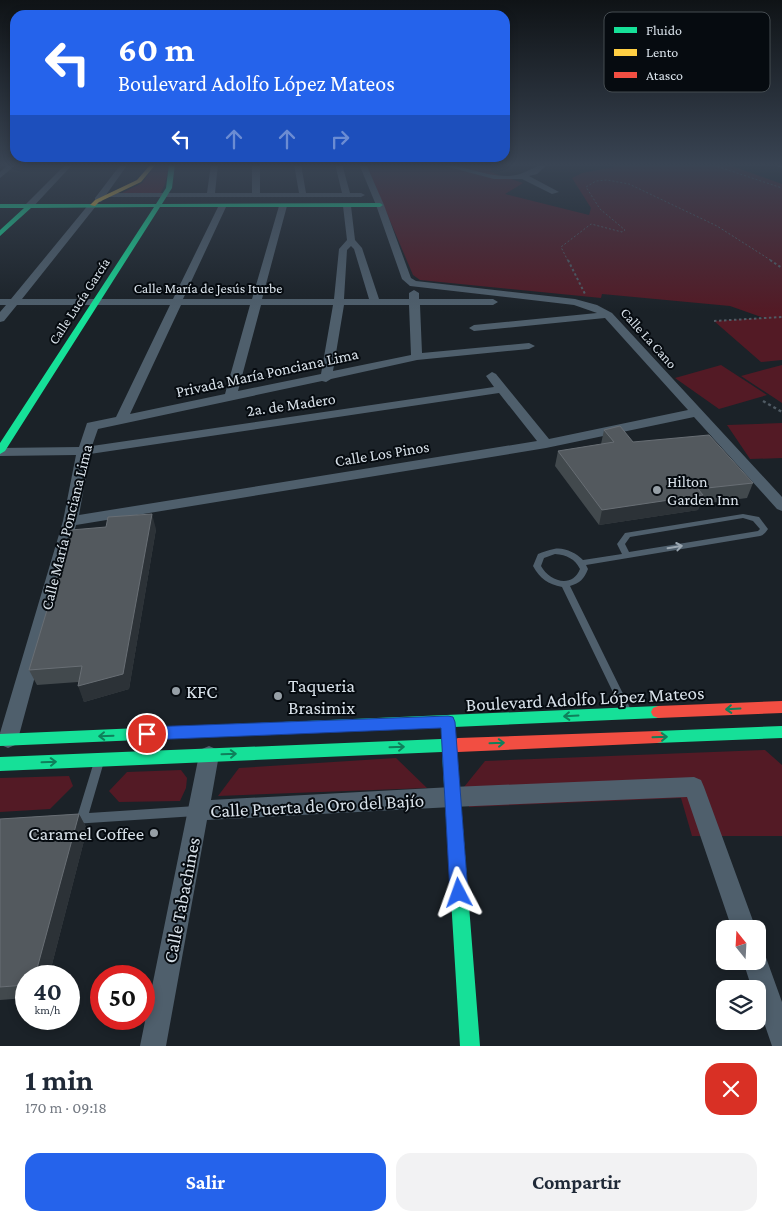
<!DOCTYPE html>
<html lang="es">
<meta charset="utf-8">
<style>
:root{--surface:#fff;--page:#f2f2f3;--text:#1f2937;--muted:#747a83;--accent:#2563eb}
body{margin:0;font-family:"Crimson Pro",serif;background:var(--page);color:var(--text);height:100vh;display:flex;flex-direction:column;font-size:19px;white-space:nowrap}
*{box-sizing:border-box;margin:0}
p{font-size:16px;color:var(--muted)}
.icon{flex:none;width:28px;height:28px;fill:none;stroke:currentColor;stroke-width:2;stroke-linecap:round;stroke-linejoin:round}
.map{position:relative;height:1046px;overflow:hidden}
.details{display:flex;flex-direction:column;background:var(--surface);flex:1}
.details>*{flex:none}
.banner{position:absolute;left:10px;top:10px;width:500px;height:152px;border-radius:15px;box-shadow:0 2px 8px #0003;background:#2563eb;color:#fff;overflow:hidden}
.needle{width:32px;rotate:342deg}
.tools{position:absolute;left:716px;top:920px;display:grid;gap:10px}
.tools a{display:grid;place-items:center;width:50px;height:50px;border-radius:10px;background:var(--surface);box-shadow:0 2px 8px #0003;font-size:25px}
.speed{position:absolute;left:15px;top:965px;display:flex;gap:10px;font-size:25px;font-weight:700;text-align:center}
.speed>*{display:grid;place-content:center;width:65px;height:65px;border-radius:50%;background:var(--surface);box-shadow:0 2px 8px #0003;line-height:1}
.speed small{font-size:12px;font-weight:400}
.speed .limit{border:8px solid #d22;background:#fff;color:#111}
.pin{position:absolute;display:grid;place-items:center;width:42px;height:42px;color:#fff;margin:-21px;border:2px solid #fff;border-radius:50%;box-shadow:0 1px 5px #0007}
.me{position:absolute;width:55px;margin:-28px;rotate:356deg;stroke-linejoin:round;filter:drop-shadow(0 0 4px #0008)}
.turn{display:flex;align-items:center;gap:18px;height:105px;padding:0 25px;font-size:22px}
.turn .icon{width:65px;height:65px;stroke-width:2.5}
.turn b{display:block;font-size:35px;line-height:42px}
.lanes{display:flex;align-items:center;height:48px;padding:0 25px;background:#0003;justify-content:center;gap:25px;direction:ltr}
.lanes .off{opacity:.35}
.round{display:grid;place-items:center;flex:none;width:52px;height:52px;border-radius:15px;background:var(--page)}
.head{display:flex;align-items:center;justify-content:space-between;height:85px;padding:0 25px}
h1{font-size:30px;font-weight:700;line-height:38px}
.action{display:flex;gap:10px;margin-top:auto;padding:10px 25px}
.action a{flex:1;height:58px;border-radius:15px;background:var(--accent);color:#fff;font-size:20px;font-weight:700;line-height:58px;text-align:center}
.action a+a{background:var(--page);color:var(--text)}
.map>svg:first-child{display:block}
.green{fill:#531a25}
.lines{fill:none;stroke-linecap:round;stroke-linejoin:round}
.path-far2{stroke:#505b64;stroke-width:1;stroke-dasharray:2 2;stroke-linecap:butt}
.path-far1{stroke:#505b64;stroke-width:2;stroke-dasharray:2.5 2.5;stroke-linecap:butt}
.path{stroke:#505b64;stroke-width:2.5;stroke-dasharray:3 3;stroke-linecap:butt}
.lane{fill:#4f5f6c;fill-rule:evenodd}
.street{fill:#4f5f6c;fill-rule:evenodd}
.fast{fill:#16e098;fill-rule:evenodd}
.slow{fill:#ffcf43;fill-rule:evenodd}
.jam{fill:#f24e42;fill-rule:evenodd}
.wall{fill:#42494d}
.shaded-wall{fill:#2c3237}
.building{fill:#53595e;stroke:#686e74}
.oneway{stroke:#9ba7b1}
.oneway2{stroke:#0f805b}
.route{fill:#2563eb;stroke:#184099}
.poi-dot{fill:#969fa6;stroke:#060b10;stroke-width:2}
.labels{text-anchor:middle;stroke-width:4;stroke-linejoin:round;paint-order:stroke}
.far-street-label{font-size:14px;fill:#d9e2ea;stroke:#060b10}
.street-label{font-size:16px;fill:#d9e2ea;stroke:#060b10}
.poi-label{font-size:16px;fill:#d9e2ea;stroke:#060b10;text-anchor:start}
.near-poi-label{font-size:19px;fill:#d9e2ea;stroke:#060b10;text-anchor:start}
.near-street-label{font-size:19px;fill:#d9e2ea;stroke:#060b10}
.key{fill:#060b10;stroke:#454c51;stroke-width:1}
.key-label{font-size:14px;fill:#d9e2ea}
</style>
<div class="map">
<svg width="782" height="1046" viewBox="0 0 782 1046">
<rect width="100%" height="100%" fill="#1b2228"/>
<!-- green -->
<path class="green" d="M156,164H169L165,184L160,194H120L142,183Z
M366,164H429L439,167L441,164H493L490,172L523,183L505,194L589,215L591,208L572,178L582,173L614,167L615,164H726L782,184V360L761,362L714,321L764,318L730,306L602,294L601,298L420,280L413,275Z
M721,365L767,395L719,409L675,378Z
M782,365V403L741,376Z
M782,423V458L750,459L727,425Z
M765,750L782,765V836H692L681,798L469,807L464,787L485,761Z
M396,758L427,788L218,796L239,768Z
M181,770L187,778L186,788L180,801L119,802L109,791L127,772Z
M69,776L73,786L50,809L0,812V778Z"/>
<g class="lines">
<!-- path-far2 -->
<path class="path-far2" d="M710,164L782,188
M568,261L561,247L591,224L622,232L625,230L600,209L586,187L596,181L607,180L629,184L717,226L772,261"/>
<!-- path-far1 -->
<path class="path-far1" d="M568,260L585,294
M770,260L782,268
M714,321L782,317"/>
<!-- path -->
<path class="path" d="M763,401L782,412"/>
<!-- lane -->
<path class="lane" d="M743,514L759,517L768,529C766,532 764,535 760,536L586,565L588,569C584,579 580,583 570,586L631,710L629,713L626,714L623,713L562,587C548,584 540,579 533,566L538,554C543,552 548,550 554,549C564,547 576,553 583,560L622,554L617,544L625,533ZM743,518L753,521L760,529L758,531L629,552L625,544L630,537ZM555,554C567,555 575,559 580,569C572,589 549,581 541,566L544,558Z
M98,760L102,762L103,765L89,813L196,806L200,807L201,811L200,815L196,816L73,824L69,823L68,819L69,815L78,814L93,765L94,762Z"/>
<!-- street -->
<path class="street" d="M9,164H17L0,178V172Z
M66,164H73L32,208H26V204Z
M121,164H128L101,202H95V198Z
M211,164H218L215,193H252V164H260V193H299L294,164H301L306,193H342L335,164H342L350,193H361L365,195L361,197H110L106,195L110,193H207Z
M359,164H366L384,205L411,278L416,281L575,299L597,305L612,313L782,497V511L777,509L694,417L546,448L76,525L18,739L15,745L8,748L1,745L0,733L63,521L76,455L0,456V448L79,447L87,423L116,417L170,305H17L4,321L0,322V312L6,305H0V299H11L89,204L96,206L22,299H173L218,207L222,205L226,207L183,299H252L279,206L283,204L287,206L262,299H334L339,249L347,240L343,206L347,204L351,206L355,240L362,248L379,299H409V293L414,290L419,293V299H493L498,302L493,305H420L422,353L529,343L535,346L529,349L417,360L331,379L326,382L322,381L98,429L92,446L494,387L486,376L492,372L496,374L549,439L688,410L605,318L474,331L469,328L474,325L597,313L574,305L410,286L402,279L376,205ZM351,246L354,249L369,299H344L347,250ZM181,305H250L225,394L130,414ZM261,305H333L321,374L238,391ZM344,305H409L411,355L333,371ZM499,393L537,441L79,515L90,454Z
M437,164C461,164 483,176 507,176C526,176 534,164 548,164L537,174L529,176L559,192L552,194L522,179H494Z
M773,164H782V168Z
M209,746L216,749L219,755L211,800L452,787L694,777L701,780L704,787L756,929H732L687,797L452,807L207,820L166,1046H140L199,755L202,749Z
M758,950L764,952L782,1002V1046H772L758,1005V989H752L743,961H758Z"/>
<!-- fast -->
<path class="fast" d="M169,164H175L172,188L162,204L380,203L383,205L380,207H160L5,451L0,454V443L154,207L31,208L0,236V230L24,208H0V204H156L166,188Z
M658,706L663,708L665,712L663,716L658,718L454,727L456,739L463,740L465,745L463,750L457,752L480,1046H460L442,752L0,771V757L441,739V727L0,746V734Z
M782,726V738L657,743L652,742L650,737L652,732L657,731Z"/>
<!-- slow -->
<path class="slow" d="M151,164H156L141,182L99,202L95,206L90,205L95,200L137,180Z"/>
<!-- jam -->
<path class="jam" d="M782,701V713L658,718L653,716L651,712L653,708L658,706Z
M657,731L662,732L664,737L662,742L657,743L458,752L453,750L451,745L453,740L458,738Z"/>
</g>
<!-- wall -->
<path class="wall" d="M604,430L633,442L753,483L747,498L700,504L698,510L599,525L555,466L558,451L601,444Z
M156,529L129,689L84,702L78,682L37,685L29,670Z
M79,814L87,829L49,976H26V998L0,1000V819Z"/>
<!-- shaded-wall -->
<path class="shaded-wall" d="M703,495L698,510L599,525L602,510Z
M152,514L156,529L129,689L84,702L78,686Z
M79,814L87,829L49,976H35Z"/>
<!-- building -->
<path class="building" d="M620,426L633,442L709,435L753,483L698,489L703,495L602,510L558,451L614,442L604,430Z
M152,514L123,674L78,686L82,666L29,670L71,530L106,527L108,517Z
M79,814L35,976H26V985L0,987V819Z"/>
<!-- one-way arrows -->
<defs><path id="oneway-shaft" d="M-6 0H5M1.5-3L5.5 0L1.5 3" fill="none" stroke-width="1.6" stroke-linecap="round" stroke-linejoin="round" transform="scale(1.25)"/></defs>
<use class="oneway" href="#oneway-shaft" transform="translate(675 547) rotate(-9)"/>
<g class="oneway2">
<use href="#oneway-shaft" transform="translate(733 709) rotate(177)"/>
<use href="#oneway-shaft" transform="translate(571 716) rotate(177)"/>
<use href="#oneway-shaft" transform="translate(106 736) rotate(178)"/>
<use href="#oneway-shaft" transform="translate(660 737) rotate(-2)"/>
<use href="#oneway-shaft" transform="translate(497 743) rotate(-2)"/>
<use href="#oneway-shaft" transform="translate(397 747) rotate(-2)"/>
<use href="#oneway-shaft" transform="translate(229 754) rotate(-2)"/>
<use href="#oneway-shaft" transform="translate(49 762) rotate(-2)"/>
</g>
<!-- sky -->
<linearGradient id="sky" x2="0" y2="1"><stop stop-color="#0f1316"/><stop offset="0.53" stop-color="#394453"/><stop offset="1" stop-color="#394453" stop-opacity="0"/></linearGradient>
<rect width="782" height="311" fill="url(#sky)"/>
<!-- route -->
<path class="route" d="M448,716L453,717L455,722L468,893L465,899L459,902L453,899L450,893L441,728L147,740L142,738L140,734L142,729L147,727Z"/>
<!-- markers -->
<g class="poi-dot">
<circle cx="657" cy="490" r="5"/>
<circle cx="176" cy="691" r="5"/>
<circle cx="278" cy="696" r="5"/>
<circle cx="154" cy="833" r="5"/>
</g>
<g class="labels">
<!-- far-street labels -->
<g class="far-street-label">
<text x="208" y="293">Calle María de Jesús Iturbe</text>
<text transform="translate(79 301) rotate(-57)" y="5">Calle Lucía García</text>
<text transform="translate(649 338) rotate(48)" y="5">Calle La Cano</text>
</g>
<!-- street labels -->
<g class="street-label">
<text transform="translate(267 372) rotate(-12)" y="6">Privada María Ponciana Lima</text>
<text transform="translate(291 404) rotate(-8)" y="6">2a. de Madero</text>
<text transform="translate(382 453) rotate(-9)" y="6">Calle Los Pinos</text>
<text transform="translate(66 527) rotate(-76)" y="6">Calle María Ponciana Lima</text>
</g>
<!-- poi labels -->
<g class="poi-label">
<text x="667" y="487">Hilton<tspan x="667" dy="18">Garden Inn</tspan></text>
</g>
<!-- near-poi labels -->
<g class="near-poi-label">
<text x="288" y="692">Taqueria<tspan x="288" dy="22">Brasimix</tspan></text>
<text x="186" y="698">KFC</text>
<text x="144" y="840" text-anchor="end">Caramel Coffee</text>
</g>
<!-- near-street labels -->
<g class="near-street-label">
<text transform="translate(585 698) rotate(-3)" y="7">Boulevard Adolfo López Mateos</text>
<text transform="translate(317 805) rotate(-3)" y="7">Calle Puerta de Oro del Bajío</text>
<text transform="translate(181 900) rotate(-79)" y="7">Calle Tabachines</text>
</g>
</g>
<!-- legend -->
<rect x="604" y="12" width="166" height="80" rx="8" class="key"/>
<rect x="614" y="27" width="23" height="6" fill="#16e098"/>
<rect x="614" y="49" width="23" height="7" fill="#ffcf43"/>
<rect x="614" y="72" width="23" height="6" fill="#f24e42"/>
<g class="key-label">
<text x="646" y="35">Fluido</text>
<text x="646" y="57">Lento</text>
<text x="646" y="80">Atasco</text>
</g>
</svg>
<div class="tools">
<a><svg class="needle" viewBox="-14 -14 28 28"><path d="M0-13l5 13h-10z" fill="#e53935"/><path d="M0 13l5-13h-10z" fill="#747a83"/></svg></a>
<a><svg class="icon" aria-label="layers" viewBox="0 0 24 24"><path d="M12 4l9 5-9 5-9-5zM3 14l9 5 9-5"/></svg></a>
</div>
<div class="speed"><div>40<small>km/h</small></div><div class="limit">50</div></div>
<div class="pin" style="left:147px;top:734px;background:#d93025"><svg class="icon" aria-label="arrive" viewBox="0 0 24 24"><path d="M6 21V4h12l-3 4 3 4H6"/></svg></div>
<svg class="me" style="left:459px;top:893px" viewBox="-20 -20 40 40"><path d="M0-17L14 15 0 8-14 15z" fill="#2563eb" stroke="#fff" stroke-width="4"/></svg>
<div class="banner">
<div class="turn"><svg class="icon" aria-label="left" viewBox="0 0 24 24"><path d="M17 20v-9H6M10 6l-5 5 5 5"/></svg><div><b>60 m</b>Boulevard Adolfo López Mateos</div></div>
<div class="lanes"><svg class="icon" aria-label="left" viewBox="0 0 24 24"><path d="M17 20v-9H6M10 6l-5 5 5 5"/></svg><svg class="icon off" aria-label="ahead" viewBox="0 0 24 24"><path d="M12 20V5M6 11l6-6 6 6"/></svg><svg class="icon off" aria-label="ahead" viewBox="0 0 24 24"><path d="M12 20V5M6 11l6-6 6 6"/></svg><svg class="icon off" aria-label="right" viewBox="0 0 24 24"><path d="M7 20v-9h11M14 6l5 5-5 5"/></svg></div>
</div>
</div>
<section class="details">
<div class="head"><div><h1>1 min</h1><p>170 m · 09:18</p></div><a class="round" style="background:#d93025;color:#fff"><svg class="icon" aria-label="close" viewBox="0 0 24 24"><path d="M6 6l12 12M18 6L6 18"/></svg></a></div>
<div class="action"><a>Salir</a><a>Compartir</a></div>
</section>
